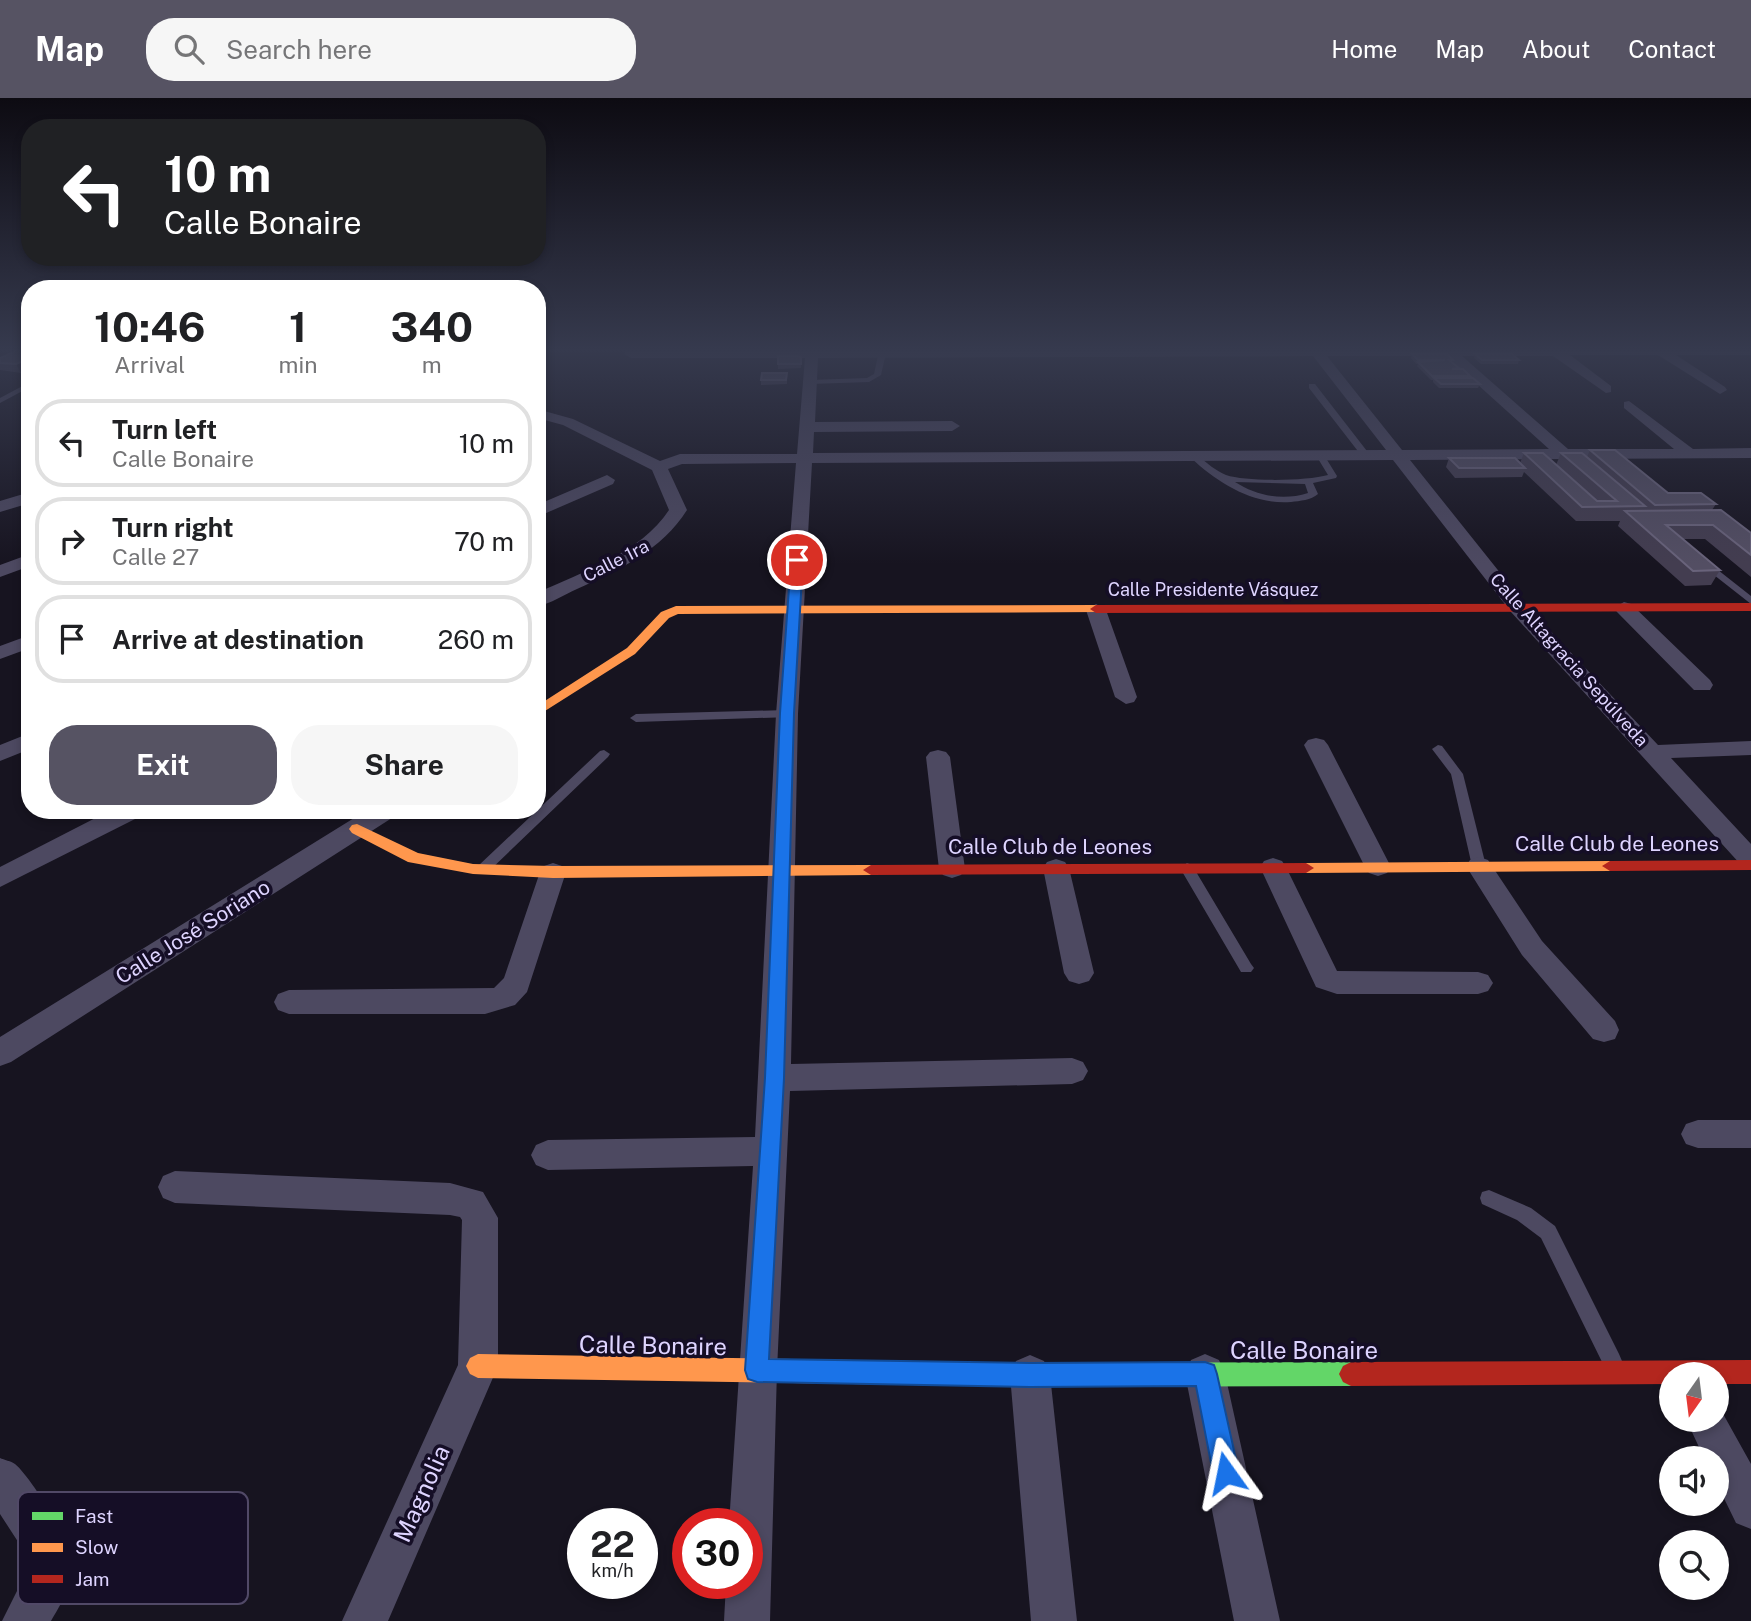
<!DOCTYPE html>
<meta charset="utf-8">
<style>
:root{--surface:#fff;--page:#f6f6f6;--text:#202124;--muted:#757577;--line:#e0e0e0;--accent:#565363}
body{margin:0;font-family:"Public Sans",sans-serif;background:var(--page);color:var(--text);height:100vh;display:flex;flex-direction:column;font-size:26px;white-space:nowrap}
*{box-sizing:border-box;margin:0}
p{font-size:23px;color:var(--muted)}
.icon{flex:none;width:38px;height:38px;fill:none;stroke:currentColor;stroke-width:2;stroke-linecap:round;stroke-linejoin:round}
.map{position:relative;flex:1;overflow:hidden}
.panel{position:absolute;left:21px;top:182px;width:525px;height:539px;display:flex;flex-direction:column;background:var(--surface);border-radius:28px;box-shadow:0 4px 10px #0003}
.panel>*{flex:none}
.banner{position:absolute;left:21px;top:21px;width:525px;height:147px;border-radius:28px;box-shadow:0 4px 10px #0003;background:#202124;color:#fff;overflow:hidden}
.needle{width:46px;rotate:194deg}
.controls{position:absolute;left:1659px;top:1264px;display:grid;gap:14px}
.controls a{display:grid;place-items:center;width:70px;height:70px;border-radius:50%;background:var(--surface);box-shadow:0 4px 10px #0003;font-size:35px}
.speed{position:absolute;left:567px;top:1410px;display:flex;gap:14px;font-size:35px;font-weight:700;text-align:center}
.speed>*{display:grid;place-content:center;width:91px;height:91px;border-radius:50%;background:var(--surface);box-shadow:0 4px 10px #0003;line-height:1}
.speed small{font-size:18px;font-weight:400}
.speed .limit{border:10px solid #d22;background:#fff;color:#111}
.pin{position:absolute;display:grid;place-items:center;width:60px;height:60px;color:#fff;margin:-30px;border:4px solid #fff;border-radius:50%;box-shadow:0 2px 7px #0007}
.me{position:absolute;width:77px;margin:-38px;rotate:348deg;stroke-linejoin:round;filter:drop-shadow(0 0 5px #0008)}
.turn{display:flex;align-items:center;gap:24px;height:147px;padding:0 28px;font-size:32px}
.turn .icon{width:91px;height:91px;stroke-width:2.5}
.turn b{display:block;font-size:49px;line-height:60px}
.eta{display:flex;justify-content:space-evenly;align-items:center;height:119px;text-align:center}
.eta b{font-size:42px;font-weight:700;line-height:49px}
.cta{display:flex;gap:14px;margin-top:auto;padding:14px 28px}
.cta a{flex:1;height:80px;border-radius:28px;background:var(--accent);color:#fff;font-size:28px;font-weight:700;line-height:80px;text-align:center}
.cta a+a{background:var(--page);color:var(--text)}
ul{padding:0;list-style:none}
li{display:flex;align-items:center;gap:21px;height:88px;margin:0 14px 10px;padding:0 14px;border:4px solid var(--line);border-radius:28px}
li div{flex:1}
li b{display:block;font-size:26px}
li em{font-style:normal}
header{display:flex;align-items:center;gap:42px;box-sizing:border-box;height:98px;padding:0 35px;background:var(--accent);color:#fff}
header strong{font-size:33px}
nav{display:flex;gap:38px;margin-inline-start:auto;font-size:24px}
.search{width:490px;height:63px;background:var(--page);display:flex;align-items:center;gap:18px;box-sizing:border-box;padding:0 24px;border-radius:28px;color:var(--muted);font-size:26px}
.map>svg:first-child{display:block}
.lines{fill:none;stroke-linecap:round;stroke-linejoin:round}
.lane{fill:#4d4961;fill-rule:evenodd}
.street{fill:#4d4961;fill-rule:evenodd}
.fast{fill:#63d668;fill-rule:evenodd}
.slow{fill:#ff974d;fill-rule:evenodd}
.jam{fill:#b3261e;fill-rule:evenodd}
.wall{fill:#433d50}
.shaded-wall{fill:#2a2635}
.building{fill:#534e63;stroke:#69637b;stroke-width:2}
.route{fill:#1a73e8;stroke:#114b97;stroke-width:2}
.labels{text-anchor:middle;stroke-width:7;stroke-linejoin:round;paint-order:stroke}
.far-street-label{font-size:18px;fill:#ded4ff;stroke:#150e26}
.street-label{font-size:21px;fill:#ded4ff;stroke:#150e26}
.near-street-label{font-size:24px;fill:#ded4ff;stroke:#150e26}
.key{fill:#150e26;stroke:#514967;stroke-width:2}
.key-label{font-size:19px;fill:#ded4ff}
</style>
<header>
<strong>Map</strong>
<div class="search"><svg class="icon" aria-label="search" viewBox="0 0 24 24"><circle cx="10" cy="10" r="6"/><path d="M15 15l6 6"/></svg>Search here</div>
<nav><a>Home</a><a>Map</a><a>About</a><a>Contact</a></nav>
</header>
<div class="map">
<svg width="1751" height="1523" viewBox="0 0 1751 1523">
<rect width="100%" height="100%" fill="#171420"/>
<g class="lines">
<!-- lane -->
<path class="lane" d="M879,253L886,255L881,277L869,284L810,286L806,284L810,282L867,280L874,276Z
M30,284V289L0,305V300Z
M1309,286H1315L1370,357V361H1364L1309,290Z
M1321,356L1324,357L1337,378L1336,380L1313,385L1318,396C1311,402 1300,403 1291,404C1253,407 1218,385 1191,360L1198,358C1207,365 1216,373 1226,377C1247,384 1307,383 1328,377L1317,359ZM1235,384L1305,386L1308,395C1283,403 1257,398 1235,384Z
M1704,461L1751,498V506L1700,466L1699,464Z
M787,612L791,613L793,616L791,619L636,624L630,620L636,616Z
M1438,647L1442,648L1463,676L1486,768L1484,771H1474L1472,768L1451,676L1432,651Z
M604,652L610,656L608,659L488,774H478L476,771L478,768L600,653Z
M1187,765L1192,767L1251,866L1254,870L1251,874H1241L1180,770Z
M1489,1092L1531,1110L1555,1128L1619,1256L1622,1263L1619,1270L1612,1273L1605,1270L1541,1140L1517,1122L1482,1106L1480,1100L1482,1094Z"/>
<!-- street -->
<path class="street" d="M626,253H1751V257H1676L1725,289L1727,292L1720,296L1658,257H1570L1611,288V294L1606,295L1553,258H1462L1568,351H1674L1624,310V304L1629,303L1693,351L1751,350V360L1410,362L1525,506L1658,647L1751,643V657L1671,660L1751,746V771L1742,768L1511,514L1393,362L812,365L798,616L791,966L1072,960L1083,964L1088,973L1083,982L1072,986L790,993L777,1272L770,1523H724L726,1486H747V1426H729L753,1068L548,1072L536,1067L531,1057L536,1047L548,1042L755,1039L776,616L796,365L682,366L668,371L687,412C662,452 619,472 577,491C564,497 551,505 537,509V495C582,474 641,455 669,412L652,372L563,327L537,320V311L573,321L660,363L680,356H797L805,260H631L624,256ZM1313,258L1386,352L813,355L814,334L952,333L960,328L952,323L815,324L818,260ZM1327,258H1446L1549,351L1402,352Z
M607,377L615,382L613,386L537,419V407Z
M30,394V405L0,414V403Z
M30,456V468L0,479V467Z
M1624,504L1631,506L1710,582L1713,587L1710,592H1694L1617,514L1614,510Z
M1096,506L1106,512L1137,599L1134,604L1126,606L1115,599L1086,512Z
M30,537V550L0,561V548Z
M30,635V651L0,663V647Z
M1316,640L1324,642L1328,647L1391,769L1387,775L1378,778L1369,775L1365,769L1304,647L1308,642Z
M938,652L946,654L950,659L965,771L961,777L952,780L943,777L939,771L926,659L930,654Z
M111,712H144L141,718L0,789V769Z
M367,712H398L395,718L11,964L0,968V939Z
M1479,759L1488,762L1542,843L1615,923L1619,932L1615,941L1604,944L1593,941L1522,857L1466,768L1470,762Z
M1273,760L1282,763L1286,769L1337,873L1478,874L1488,877L1493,885L1488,893L1478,896H1337L1316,889L1260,769L1264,763Z
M1056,761L1065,764L1069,770L1094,875L1089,883L1079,886L1069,883L1064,875L1043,770L1047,764Z
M553,765L562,768L566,774L527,894L515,907L485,916H289L278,912L274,904L278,896L289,892L494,890L504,880L540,774L544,768Z
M1698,1022H1751V1050H1698L1686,1046L1681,1036L1686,1026Z
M175,1073L450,1085L483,1094L498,1120V1268L388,1523H342L458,1267L462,1122L460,1119L450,1117L175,1105L163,1100L158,1089L163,1078Z
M1205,1256L1219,1262L1225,1276L1280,1523H1234L1185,1276L1191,1262Z
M1030,1257L1044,1263L1050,1277L1077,1523H1031L1010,1277L1016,1263Z
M1717,1305L1751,1366V1431L1736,1425L1717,1386V1360H1704L1686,1321H1717Z
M0,1360C4,1362 11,1363 15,1366C31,1379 74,1448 73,1468C72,1487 60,1508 51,1523H2L29,1469L24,1453L0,1416Z"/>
<!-- fast -->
<path class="fast" d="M1351,1264L1359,1268L1363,1276L1359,1284L1351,1288L1041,1289L1033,1285L1029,1277L1033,1269L1041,1265Z"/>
<!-- slow -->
<path class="slow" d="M1096,507L1100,508V514L678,516L669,520L635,556L537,618V608L627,550L661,514L676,508Z
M357,726L418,755L473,766L553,768L871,767L879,772L871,777L553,780L473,776L408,764L352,735L349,731L352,727Z
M1610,763L1618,768L1610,773L1306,775L1298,770L1306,765Z
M478,1256L1041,1265L1049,1269L1053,1277L1049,1285L1041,1289L478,1280L470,1276L466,1268L470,1260Z"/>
<!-- jam -->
<path class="jam" d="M1751,505V513L1096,515L1090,511L1096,507Z
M1751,762V772L1610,773L1602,768L1610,763Z
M1306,765L1314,770L1306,775L871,777L863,772L871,767Z
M1751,1262V1286H1717V1276H1671V1286L1351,1288L1343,1284L1339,1276L1343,1268L1351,1264Z"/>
</g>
<!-- wall -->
<path class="wall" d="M30,253V271L21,275L0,272V260Z
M1412,256L1453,262L1452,264L1458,271L1470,278L1469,280L1480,286L1478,290H1439L1433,284V282H1431L1417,268L1418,266H1416L1411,260Z
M1475,256L1519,262L1518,266H1481L1474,260Z
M778,258L801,259V270L778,271Z
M787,275V286L761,287V282Z
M1590,352L1668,395L1716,406L1712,412L1751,435V479L1705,441H1683L1720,472L1711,487L1685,488L1618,428L1620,423H1576L1524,374L1522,379L1455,380L1446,369L1449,360L1520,365L1524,355L1556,367L1561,355L1587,359Z"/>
<!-- shaded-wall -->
<path class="shaded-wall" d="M30,260V271L21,275L16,266Z"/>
<!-- building -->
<path class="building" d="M16,253H30V260L16,266L0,265V260Z
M1412,256H1447L1453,262H1449L1459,270L1452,271H1463L1470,278H1432L1418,264L1445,262H1418Z
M1475,256H1512L1519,262H1482Z
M778,258H796L801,259V266H778Z
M762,275H787L786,282H761Z
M1434,280H1473L1480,286H1441Z
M1590,352H1615L1668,395H1701L1716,406L1655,407Z
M1524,355H1543L1597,403H1617L1561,355H1582L1645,408L1582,409Z
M1449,360H1515L1525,370H1459Z
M1721,412L1751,435V457L1713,427H1666L1720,472L1693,473L1625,413Z"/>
<!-- sky -->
<linearGradient id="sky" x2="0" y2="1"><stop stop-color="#0d0b12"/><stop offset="0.54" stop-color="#363a4e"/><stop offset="1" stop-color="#363a4e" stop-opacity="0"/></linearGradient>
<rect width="1751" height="466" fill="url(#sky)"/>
<!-- route -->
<path class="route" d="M797,459L803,462L794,615L784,980L769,1261L1030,1265L1205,1264L1214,1267L1217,1276L1239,1375L1235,1384L1226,1387L1217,1384L1213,1375L1196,1288L1030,1289L757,1284L748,1281L745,1272L765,980L780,615L791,462Z"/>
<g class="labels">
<!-- far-street labels -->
<g class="far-street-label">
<text transform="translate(616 463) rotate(-27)" y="6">Calle 1ra</text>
<text x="1213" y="498">Calle Presidente Vásquez</text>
<text transform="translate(1569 562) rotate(48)" y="6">Calle Altagracia Sepúlveda</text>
</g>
<!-- street labels -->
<g class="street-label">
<text x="1617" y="753">Calle Club de Leones</text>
<text x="1050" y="756">Calle Club de Leones</text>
<text transform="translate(193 834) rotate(-32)" y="7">Calle José Soriano</text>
</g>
<!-- near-street labels -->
<g class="near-street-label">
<text transform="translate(653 1248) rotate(1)" y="8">Calle Bonaire</text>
<text x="1304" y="1261">Calle Bonaire</text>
<text transform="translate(422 1396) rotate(-66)" y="8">Magnolia</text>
</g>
</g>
<!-- legend -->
<rect x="18" y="1394" width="230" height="112" rx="10" class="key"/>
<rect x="32" y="1414" width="31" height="8" fill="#63d668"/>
<rect x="32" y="1445" width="31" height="9" fill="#ff974d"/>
<rect x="32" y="1477" width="31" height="8" fill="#b3261e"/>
<g class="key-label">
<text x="75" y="1425">Fast</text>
<text x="75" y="1456">Slow</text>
<text x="75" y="1488">Jam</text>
</g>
</svg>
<div class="controls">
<a><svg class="needle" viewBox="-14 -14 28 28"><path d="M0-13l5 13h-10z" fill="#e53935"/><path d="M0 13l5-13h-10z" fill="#757577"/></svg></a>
<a><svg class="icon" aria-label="sound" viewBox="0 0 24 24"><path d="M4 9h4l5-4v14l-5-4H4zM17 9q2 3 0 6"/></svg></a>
<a><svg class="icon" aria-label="search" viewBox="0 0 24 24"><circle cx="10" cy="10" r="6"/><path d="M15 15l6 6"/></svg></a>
</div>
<div class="speed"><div>22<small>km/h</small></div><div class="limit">30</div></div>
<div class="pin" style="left:797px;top:462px;background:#d93025"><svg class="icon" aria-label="arrive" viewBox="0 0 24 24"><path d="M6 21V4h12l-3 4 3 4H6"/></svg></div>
<svg class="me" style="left:1226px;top:1375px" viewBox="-20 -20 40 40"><path d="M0-17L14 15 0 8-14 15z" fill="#1a73e8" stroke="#fff" stroke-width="4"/></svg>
<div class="banner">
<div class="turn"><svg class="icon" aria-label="left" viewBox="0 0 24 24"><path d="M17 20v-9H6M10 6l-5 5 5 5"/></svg><div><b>10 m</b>Calle Bonaire</div></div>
</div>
<section class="panel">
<div class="eta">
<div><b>10:46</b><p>Arrival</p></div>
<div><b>1</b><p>min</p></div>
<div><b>340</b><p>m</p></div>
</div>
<ul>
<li><svg class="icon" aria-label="left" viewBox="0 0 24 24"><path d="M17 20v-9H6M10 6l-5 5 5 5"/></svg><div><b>Turn left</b><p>Calle Bonaire</p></div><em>10 m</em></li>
<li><svg class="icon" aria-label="right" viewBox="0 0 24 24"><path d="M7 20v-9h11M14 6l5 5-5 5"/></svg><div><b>Turn right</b><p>Calle 27</p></div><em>70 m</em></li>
<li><svg class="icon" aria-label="arrive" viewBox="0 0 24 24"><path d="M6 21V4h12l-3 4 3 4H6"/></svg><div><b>Arrive at destination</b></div><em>260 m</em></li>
</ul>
<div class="cta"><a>Exit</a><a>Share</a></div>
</section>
</div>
